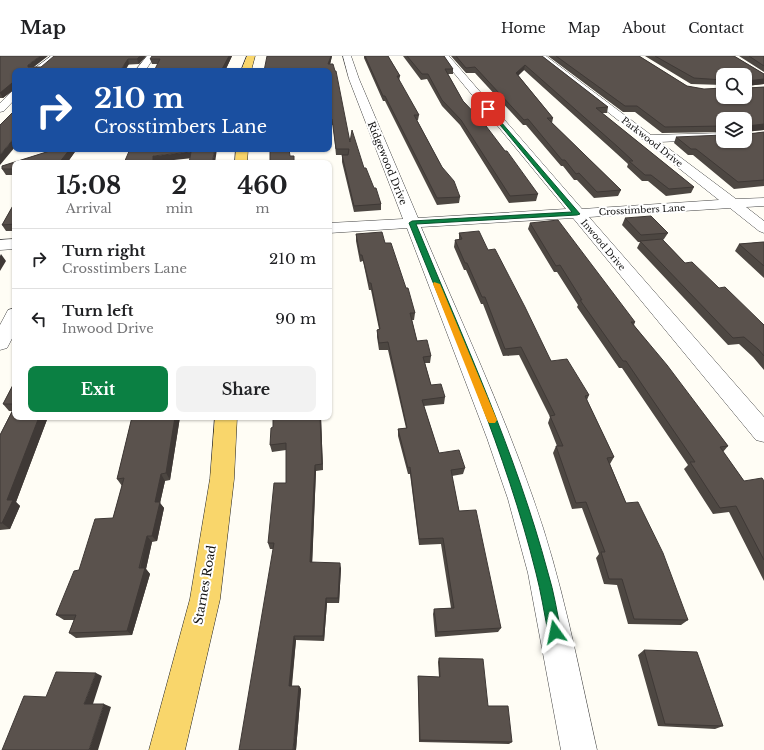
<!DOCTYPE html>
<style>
:root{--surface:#fff;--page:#f2f2f2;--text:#202124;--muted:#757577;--line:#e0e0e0;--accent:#0b8043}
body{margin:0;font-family:"Libre Baskerville",serif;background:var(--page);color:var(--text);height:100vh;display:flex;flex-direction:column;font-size:15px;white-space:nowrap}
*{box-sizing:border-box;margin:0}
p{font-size:13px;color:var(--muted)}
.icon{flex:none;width:22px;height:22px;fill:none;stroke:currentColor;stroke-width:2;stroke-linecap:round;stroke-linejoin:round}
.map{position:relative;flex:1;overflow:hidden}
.details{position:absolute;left:12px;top:104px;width:320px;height:260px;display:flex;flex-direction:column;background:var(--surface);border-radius:8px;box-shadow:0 1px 3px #0004}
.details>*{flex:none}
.top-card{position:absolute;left:12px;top:12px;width:320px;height:84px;border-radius:8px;box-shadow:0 1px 3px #0004;background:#1a4fa0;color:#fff;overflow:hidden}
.fabs{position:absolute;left:716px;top:12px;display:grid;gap:8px}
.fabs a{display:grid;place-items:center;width:36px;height:36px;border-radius:8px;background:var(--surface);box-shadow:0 1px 3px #0004;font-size:20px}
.pin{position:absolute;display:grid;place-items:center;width:34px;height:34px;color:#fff;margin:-17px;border-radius:8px;box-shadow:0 2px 6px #0006}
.me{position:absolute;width:44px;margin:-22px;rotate:348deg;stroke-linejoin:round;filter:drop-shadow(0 0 3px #0008)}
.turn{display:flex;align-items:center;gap:14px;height:84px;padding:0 16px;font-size:18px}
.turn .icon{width:52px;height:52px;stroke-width:2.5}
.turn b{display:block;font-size:28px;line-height:34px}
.eta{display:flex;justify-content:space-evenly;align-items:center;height:68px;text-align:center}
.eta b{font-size:24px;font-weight:800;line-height:28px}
.primary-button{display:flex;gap:8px;margin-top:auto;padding:8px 16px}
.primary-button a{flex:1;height:46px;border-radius:8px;background:var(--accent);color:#fff;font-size:16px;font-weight:800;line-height:46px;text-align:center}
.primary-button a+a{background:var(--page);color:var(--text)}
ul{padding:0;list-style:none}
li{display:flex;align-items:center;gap:12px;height:60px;padding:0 16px;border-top:1px solid var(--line)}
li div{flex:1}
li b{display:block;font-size:15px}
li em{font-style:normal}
header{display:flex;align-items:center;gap:24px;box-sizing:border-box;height:56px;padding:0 20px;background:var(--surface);border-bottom:1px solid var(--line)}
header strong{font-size:19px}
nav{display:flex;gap:22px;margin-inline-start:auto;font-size:14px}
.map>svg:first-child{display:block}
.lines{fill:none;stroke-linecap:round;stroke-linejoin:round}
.minor-casing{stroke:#444;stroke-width:1}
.major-casing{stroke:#222;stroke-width:1}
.minor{fill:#fff;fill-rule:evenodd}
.major{fill:#f9d66b;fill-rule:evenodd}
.wall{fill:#4d4742}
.shaded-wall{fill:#3f3936}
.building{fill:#5a524d;stroke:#3f3936}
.route{fill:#0b8043;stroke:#07532c}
.slow{fill:#f59e0b}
.labels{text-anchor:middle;stroke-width:4;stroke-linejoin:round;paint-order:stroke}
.far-street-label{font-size:9px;fill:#111;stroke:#fff}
.street-label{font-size:10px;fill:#111;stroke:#fff}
.near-street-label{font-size:12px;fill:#111;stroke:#fff}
</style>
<header>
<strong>Map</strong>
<nav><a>Home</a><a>Map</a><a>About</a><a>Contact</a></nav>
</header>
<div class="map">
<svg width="764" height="694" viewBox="0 0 764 694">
<rect width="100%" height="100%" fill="#fffdf5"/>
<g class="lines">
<defs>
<path id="minor" d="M51,0H60L42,15H31Z
M147,0H155L145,15H135Z
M343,0H351L359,23L418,162L566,153L440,0H449L582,153L719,144L537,0H546L651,79L723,77V83L660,86L736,143L764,142V150L746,151L764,165V177L759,175L730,152L589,161L764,361V386L756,384L573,162L421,171C459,261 501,350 533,442C562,523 578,610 597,694H561L528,517L508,443L487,382L407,172L329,177V167L403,163L349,23Z
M15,34V43L4,55L0,56V47L12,35Z
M15,183V193L0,194V184Z
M15,252V277L7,292L0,294V269L8,254Z"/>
<path id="major" d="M247,0H255L251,15H241Z
M236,93H248L247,107H235Z
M215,361H237L234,423L220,543L185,694H149L190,543L210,423Z"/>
</defs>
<!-- minor casing -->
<use href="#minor" class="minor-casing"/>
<!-- major casing -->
<use href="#major" class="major-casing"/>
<!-- minor -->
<use href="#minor" class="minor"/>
<!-- major -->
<use href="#major" class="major"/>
</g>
<!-- wall -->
<path class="wall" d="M0,0L34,11H41L146,0L139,8L15,15L14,33L3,42H0Z
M232,0L225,15H154L158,8H152L150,3Z
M267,0H332L330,8L350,86L381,148V154L354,156L342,106V99H348H336L333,69H329V15Z
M364,0H388L400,20L399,25L419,59L418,64H417L442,111L460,141L459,147L437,149L385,45H383L364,2Z
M403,0H444L453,13V18H448L463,45L505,95L538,138L536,145L509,147L460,69L442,50L427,23L421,24Z
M451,0H542L608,51L607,57H602L694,131L691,137L666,140L648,125H642L627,111L628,108L616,97L524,14L518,19L553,62L552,67L621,134L618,140L594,142L577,124H574L563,110H561L526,69H523L475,17H466Z
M548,0H639L687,30L745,41L723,19V29L691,28L645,0H734L764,18V28L747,30L748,32L764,31V74L748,75V78L764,76V130L734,133L693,99H688L674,87L676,81L745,85L723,63V76L662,77L635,56H623Z
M739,0H764V16Z
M56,93H77L67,107H15V119H6L2,113V110Z
M15,146V175H6L2,169Z
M625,162L668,177L664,183L663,184L685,207L719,232L764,269V314L753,301L739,288L728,289L637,192L640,186H638L622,169Z
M530,167L635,266L634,269L728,390L723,396L744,425H764V525L729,456L713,458L684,413L688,409L622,312H619L577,251L578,249L557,216H554L528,173Z
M459,177L488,194L551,305L589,339L587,344L614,401L610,408L626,447L688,564L681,569L628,568L617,529L604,528L596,502L599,498L582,452L572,453L553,397L556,390H557L548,367L550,361L519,299L503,300L483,248H481L466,214H464L454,191L455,184H459Z
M356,178L385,187L406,232L415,257L414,264H412L417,285L431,300L430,307H425L431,329L445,341L444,348L424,350L439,397L465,412L463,418L452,420L459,455L501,572L498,576L435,581L433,558L434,553L451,552L441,488L419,489L410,418H408L398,380V373L406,372L388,294H379L377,281V274L379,273L371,234H369L363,205L360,206L356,185Z
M764,186V222L735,195L739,188Z
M15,325V361H48L16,446L20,450L10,473L0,474V379L12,355H9L3,348Z
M132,361H180L170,424L165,425L160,447L164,452L157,485L152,486L146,513L150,518L132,579L76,582L69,577L74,564H64L56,559L79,514L113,462L122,430L117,423Z
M321,361L323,414L316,415L312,506L341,512L339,547H327L324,585L296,584L292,630H299L301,633L296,694L273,493H270L268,487L286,427V394L272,396L270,389L273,371Z
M644,594L723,670L715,673L658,670L638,599Z
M439,602L488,650L512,686L509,688L419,686L418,624V620L439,621L438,606Z"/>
<!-- shaded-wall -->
<path class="shaded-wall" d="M40,0H48L30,14L28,11V9Z
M140,0H146L139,8L137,3Z
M229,0H232L225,15H221Z
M331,0H332L329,13L328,8Z
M128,3L129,8L125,15H120Z
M525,9L524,14L516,22V17Z
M764,23V28L745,30L746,25Z
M12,27L15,33L3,42L0,37Z
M764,68V74L745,76L747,70Z
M15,81V91L0,109V99Z
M70,93H77L67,107H59Z
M215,93H217L215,107H212Z
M191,96L193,102L155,106V107H144L153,100Z
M1,198L6,205L0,215V200Z
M39,361H48L16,446L20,450L10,473L2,467L7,444Z
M175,361H180L170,424L166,417Z
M320,361H321L323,414L322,408Z
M315,409L316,415L312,512L310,506Z
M161,418L165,425L160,447L164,452L157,485L152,480L155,446Z
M147,480L152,486L146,513L150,518L132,579L127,575Z
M340,507L341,512L339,547L338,542Z
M326,542L327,547L324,585L323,580Z
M294,580L296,584L291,634L289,630Z
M96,617L102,620L92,651L84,648Z
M299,630L301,633L296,694H293Z
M104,648L111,651L98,694H89Z"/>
<!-- building -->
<path class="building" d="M0,0H40L28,9V11H41L54,0H140L137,3H128L120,15H15V36H14V29L12,27L0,37Z
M152,0H229L221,15H154L160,3H150Z
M267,0H331L328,8H333L335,15H336L350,86L352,74L364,112H366L374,132H376L381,148L354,150L342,99H348L349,93H336L332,63H329V15H264Z
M365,0H388L400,20H397L419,59H414L442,111L454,125L460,141L437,142L385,40H383Z
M407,0H444L453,13H445L463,45L483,66L505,95H507L538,138L510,140L461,64L442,44L428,18H422Z
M456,0H542L608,51L596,52L694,131L669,133L651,119H645L629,105H633L618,91L525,9L516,17L553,62H547L621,134L597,136L579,117L576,118L565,104H562L528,63L524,64L475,11L466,12Z
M556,0H639L687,30L704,33L723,32V41H745V19H723V24L694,22L655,0H734L764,18V23L746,25L748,32L764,31V68L747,70L748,78L764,76V124L738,126L696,93H691L676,81L723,79V85H745V63H723V70L665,71L637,50H625Z
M749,0H764V10Z
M15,54V81L0,99V69Z
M56,93H70L59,107H15V113H2V110Z
M130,93H215L212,107H189L191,96L153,100V106L144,107H124Z
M270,93H289L290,100H294V107H270Z
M15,146V168L2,169Z
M651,160L668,177L641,179L625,162Z
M558,164L635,266H631L667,309L728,390L720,391L744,425L762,422L764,425V504L736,450L720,452L690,406H695L626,305H623L580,244H582L560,209L556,210L530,167Z
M479,175L488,194L495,193L525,251L551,305L567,303L589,339L585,340L614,401L607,402L626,447L638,446L663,497L688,564L634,563L622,523H609L601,496H605L586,446L576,447L556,390H563L550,360L555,359L521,291L505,293L485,241H482L467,207H465L455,184L462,183L459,177Z
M382,176L385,187H391L406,232H408L415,257H410L417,285L427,284L431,300L423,301L431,329L441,328L445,341L422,344L439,397L459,394L465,412L451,414L459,455L476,454L501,572L437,576L434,553L454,552L443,482L419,483L410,411L408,412L398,373L407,372L388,286L379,287L377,274L380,273L371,227H369L362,199H360L356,178Z
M662,183L685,207L692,206L719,232L725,231L764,269V300L759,294L744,281L733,282L640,185Z
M763,186H764V210L739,188Z
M15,325V348H3Z
M15,350V361H39L7,444H13L2,467H0V379Z
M132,361H175L166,417L161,418L155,446H160L152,480H147L139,512H145L127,575L69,577L76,559H56L74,515L79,514L95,463L113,462L124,422L117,423Z
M273,361H320L322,408L315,409L310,506L340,507L338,542H326L323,580H294L289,630H299L293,694H239L274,487H268L274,427H286V387L270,389L271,372L273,371Z
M644,594L697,596L723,670L665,668Z
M439,602L483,603L488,650H508L512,686L420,684L418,620L440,621Z
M56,616L96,617L84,648H104L89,694H2L24,640L46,641Z"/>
<!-- route -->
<path class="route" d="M486,52H489L580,158L577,159L416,168C463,283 516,397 548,517C554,536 557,556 561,576L559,581L555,582L550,581L548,576C544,556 541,536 536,517C506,396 455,282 409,167L412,165L572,156Z"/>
<!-- slow -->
<path class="slow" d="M434,226L440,228L497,364L495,367H489L487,364L433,228Z"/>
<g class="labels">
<!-- far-street labels -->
<g class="far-street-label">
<text transform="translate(652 86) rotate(38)" y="3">Parkwood Drive</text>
<text transform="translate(642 154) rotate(-3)" y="3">Crosstimbers Lane</text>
<text transform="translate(603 189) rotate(50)" y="3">Inwood Drive</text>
</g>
<!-- street labels -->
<g class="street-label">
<text transform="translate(388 107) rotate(68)" y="4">Ridgewood Drive</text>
</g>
<!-- near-street labels -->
<g class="near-street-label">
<text transform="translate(205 529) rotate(-80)" y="4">Starnes Road</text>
</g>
</g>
</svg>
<div class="fabs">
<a><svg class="icon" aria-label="search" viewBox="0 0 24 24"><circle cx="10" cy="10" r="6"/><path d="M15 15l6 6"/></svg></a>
<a><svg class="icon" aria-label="layers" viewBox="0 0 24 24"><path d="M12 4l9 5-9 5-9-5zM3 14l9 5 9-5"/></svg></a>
</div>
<div class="pin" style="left:488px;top:53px;background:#d93025"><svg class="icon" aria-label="arrive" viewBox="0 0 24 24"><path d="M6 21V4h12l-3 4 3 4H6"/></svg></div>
<svg class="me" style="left:555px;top:576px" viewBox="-20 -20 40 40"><path d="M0-17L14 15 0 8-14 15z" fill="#0b8043" stroke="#fff" stroke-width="4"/></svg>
<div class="top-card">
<div class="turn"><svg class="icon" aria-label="right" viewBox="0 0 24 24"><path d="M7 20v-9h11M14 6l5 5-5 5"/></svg><div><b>210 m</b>Crosstimbers Lane</div></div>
</div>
<section class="details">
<div class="eta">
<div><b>15:08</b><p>Arrival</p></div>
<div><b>2</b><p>min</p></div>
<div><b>460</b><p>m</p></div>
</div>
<ul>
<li><svg class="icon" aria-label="right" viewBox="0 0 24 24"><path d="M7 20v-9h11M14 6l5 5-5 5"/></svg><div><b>Turn right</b><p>Crosstimbers Lane</p></div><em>210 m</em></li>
<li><svg class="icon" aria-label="left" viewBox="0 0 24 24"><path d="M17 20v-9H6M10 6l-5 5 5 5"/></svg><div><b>Turn left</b><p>Inwood Drive</p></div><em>90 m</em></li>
</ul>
<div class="primary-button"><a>Exit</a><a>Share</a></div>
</section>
</div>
